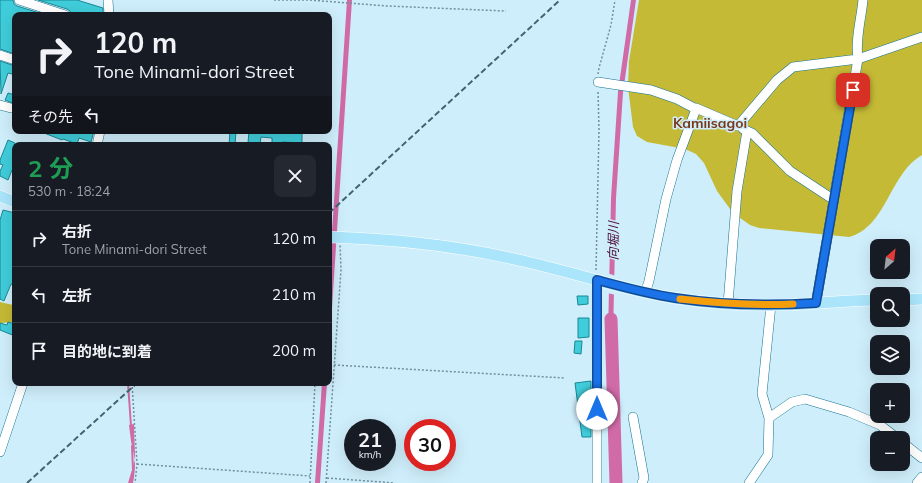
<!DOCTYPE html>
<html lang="ja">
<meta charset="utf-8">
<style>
:root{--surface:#171b24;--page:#242831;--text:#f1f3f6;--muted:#9ea1a6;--line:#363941}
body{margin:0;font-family:Mulish,"Noto Sans JP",sans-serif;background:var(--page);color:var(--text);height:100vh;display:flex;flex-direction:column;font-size:15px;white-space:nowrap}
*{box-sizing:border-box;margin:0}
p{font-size:13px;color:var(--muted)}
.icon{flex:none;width:22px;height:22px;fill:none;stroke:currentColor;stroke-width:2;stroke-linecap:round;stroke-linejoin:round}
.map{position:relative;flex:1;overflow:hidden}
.panel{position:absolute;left:12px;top:142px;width:320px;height:244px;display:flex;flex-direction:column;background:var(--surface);border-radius:8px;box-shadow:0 4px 16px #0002}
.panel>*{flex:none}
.hud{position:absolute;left:12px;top:12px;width:320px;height:122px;border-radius:8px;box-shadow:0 4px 16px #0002;background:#171b24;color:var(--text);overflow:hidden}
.needle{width:26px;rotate:28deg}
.tools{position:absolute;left:870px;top:239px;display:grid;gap:8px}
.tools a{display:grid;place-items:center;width:40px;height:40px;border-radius:8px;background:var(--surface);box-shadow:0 4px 16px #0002;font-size:20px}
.speed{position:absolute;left:344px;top:419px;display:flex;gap:8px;font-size:20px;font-weight:700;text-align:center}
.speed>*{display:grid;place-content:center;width:52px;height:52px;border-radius:50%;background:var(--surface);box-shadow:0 4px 16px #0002;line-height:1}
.speed small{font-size:10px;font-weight:400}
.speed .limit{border:6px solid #d22;background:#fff;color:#111}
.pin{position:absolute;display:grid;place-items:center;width:34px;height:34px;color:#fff;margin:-17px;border-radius:8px;box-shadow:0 2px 6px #0006}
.me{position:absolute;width:44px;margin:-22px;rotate:0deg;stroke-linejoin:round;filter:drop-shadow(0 0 3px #0008)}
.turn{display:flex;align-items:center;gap:14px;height:84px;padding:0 16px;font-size:18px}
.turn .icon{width:52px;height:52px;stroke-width:2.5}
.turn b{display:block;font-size:28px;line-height:34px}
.then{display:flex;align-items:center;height:38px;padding:0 16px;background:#0003;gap:8px;font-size:15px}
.round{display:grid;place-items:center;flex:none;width:42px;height:42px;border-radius:8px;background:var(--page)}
.summary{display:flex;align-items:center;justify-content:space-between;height:68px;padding:0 16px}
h1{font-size:24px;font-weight:700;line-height:30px;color:#1e9e55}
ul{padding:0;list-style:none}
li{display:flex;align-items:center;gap:12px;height:56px;padding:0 16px;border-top:1px solid var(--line)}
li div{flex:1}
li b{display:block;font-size:15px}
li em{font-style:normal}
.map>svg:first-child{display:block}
.forest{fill:#c5ba36}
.water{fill:#d16ba8}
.pier{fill:#cfeefb}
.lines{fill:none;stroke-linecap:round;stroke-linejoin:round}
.stream{stroke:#d16ba8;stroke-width:2}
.river{stroke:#d16ba8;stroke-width:13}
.building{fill:#40cddb;stroke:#1a8893}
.minor-casing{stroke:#167491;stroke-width:10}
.major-casing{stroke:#fff;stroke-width:12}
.path{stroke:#6f909d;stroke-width:1.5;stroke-dasharray:2 2;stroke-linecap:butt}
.minor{stroke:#fff;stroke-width:9}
.major{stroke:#abe5fb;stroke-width:11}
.rail{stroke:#426471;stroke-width:2;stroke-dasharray:6 3;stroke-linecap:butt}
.route-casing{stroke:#114b97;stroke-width:10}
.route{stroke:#1a73e8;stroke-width:7}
.slow{stroke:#f59e0b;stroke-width:7}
.labels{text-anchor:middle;stroke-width:3;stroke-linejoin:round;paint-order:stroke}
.water-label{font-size:13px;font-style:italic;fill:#4b0a36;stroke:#cfeefb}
.quarter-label{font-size:14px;font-weight:bold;fill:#793919;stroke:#cfeefb}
</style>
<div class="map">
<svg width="922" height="483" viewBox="0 0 922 483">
<rect width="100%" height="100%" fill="#cfeefb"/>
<!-- forest -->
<path class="forest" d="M639,0H922V155C889,174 887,227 849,237L759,228L750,225L733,213L717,191L704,163L696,154L685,149L647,142L637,136L633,127L628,87L629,61Z
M0,302L13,305L15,308V322L0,323Z"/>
<!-- water -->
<path class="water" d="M347,0H352L329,354V279Z
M631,0H636L623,93L616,198L613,336L608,335L611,198L618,92Z
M322,383H327L320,483H315Z
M134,424C134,443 137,464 133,483H128L135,460L131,441L129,425Z"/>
<!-- pier -->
<path class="pier" d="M607,273L616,276V295L607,293Z"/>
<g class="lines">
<!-- stream -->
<path class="stream" d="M128,383L131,426
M132,446L133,470"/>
<!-- river -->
<path class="river" d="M611,319L616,483"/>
</g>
<!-- building -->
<path class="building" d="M0,0H13L14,4L17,6L46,15H15V54L0,49Z
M38,0H77L103,8V13L102,15H71L70,11L67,9Z
M0,61L15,66L12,74L8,73L1,94Z
M8,93L15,95V104L5,100Z
M39,131H94L91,142L79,138L77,144L63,139L62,140Z
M230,131H236L235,145H229Z
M249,131H302V143L282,142V144L272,143V138L261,137L260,144L248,143Z
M8,140L15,143V171L12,170L8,180L0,176V171L3,165L0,164V160Z
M3,210L15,213V286L11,284L4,301L0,299V220Z
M577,296H588V304L578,305Z
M578,318H589V337L578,338Z
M8,322L15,324V336L0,330V323L7,325Z
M575,341H582L581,354L574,353Z
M591,381V437H582L575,383Z"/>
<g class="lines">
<defs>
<path id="minor" d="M19,0L65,15
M108,0L109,15
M0,55L15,60
M598,82L651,90L677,99L696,109V108L738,126L777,80L793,67L858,59L922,37
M0,105L11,108
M743,129L752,133L790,171L834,200
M97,145L100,131
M597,280V483
M645,293L649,281L666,199L677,160L696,109
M816,303L858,59C855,40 861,20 863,0
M728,304L737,191L747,131
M633,417L644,478L642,483
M769,418L762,394L771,305
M903,443L922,458
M0,452L23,383
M749,483L768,455L769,418L792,402L805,399L849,412L880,425L897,438
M917,483L922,477"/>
<path id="major" d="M0,196L15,202
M329,237C396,239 462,246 527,262C576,273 624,290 674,298C708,303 743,306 777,305C810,305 844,300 877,300
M903,300L922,299"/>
</defs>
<!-- minor casing -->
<use href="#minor" class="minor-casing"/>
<!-- major casing -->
<use href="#major" class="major-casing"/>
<!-- path -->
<path class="path" d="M274,0H309L387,6L506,11
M598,74L599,68L611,25L615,0
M596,270L599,130L598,90
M334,365L565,378
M132,383L137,464L135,483
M137,464L310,476
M327,478L395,483
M310,483L315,383
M326,483L341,270L340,245"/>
<!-- minor -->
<use href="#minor" class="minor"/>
<!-- major -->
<use href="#major" class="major"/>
<!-- rail -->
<path class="rail" d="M329,213L560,0
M27,483L137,383"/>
</g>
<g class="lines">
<defs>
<path id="route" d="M597,409V280C623,287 648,294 675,298C721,305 769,306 816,303L853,90"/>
</defs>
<!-- route casing -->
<use href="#route" class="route-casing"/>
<!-- route -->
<use href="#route" class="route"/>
<!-- slow -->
<path class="slow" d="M680,299C717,303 755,306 793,304"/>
</g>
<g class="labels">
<!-- water labels -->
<g class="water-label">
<text transform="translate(613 241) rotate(-89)" y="5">向堀川</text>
</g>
<!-- quarter labels -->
<g class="quarter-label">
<text x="710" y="128">Kamiisagoi</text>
</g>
</g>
</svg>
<div class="tools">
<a><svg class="needle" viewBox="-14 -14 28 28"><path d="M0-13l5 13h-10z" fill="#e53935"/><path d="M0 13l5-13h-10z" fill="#9ea1a6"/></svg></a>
<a><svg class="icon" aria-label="search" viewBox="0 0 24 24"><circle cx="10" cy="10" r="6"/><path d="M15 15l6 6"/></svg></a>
<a><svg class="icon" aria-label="layers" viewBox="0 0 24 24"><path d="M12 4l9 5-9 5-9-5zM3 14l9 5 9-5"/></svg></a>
<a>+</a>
<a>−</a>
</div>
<div class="speed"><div>21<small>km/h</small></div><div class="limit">30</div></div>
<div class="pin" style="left:853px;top:90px;background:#d93025"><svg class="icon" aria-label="arrive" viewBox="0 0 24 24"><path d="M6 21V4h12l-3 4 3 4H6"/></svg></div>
<svg class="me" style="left:597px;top:409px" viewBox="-20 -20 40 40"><circle r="19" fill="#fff"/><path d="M0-13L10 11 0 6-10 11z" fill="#1a73e8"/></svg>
<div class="hud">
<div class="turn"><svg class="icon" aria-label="right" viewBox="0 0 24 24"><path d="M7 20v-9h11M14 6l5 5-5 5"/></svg><div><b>120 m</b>Tone Minami-dori Street</div></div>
<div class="then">その先<svg class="icon" aria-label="left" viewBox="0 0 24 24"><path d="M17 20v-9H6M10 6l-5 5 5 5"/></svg></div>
</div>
<section class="panel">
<div class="summary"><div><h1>2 分</h1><p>530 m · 18:24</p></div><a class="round"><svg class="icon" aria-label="close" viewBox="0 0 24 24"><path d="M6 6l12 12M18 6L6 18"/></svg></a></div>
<ul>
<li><svg class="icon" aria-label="right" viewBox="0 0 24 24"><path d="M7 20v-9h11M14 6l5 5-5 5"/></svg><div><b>右折</b><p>Tone Minami-dori Street</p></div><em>120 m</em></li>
<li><svg class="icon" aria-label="left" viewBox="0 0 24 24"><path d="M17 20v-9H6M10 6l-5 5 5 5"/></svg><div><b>左折</b></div><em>210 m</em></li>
<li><svg class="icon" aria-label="arrive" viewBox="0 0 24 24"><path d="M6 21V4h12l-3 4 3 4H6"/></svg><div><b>目的地に到着</b></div><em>200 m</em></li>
</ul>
</section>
</div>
